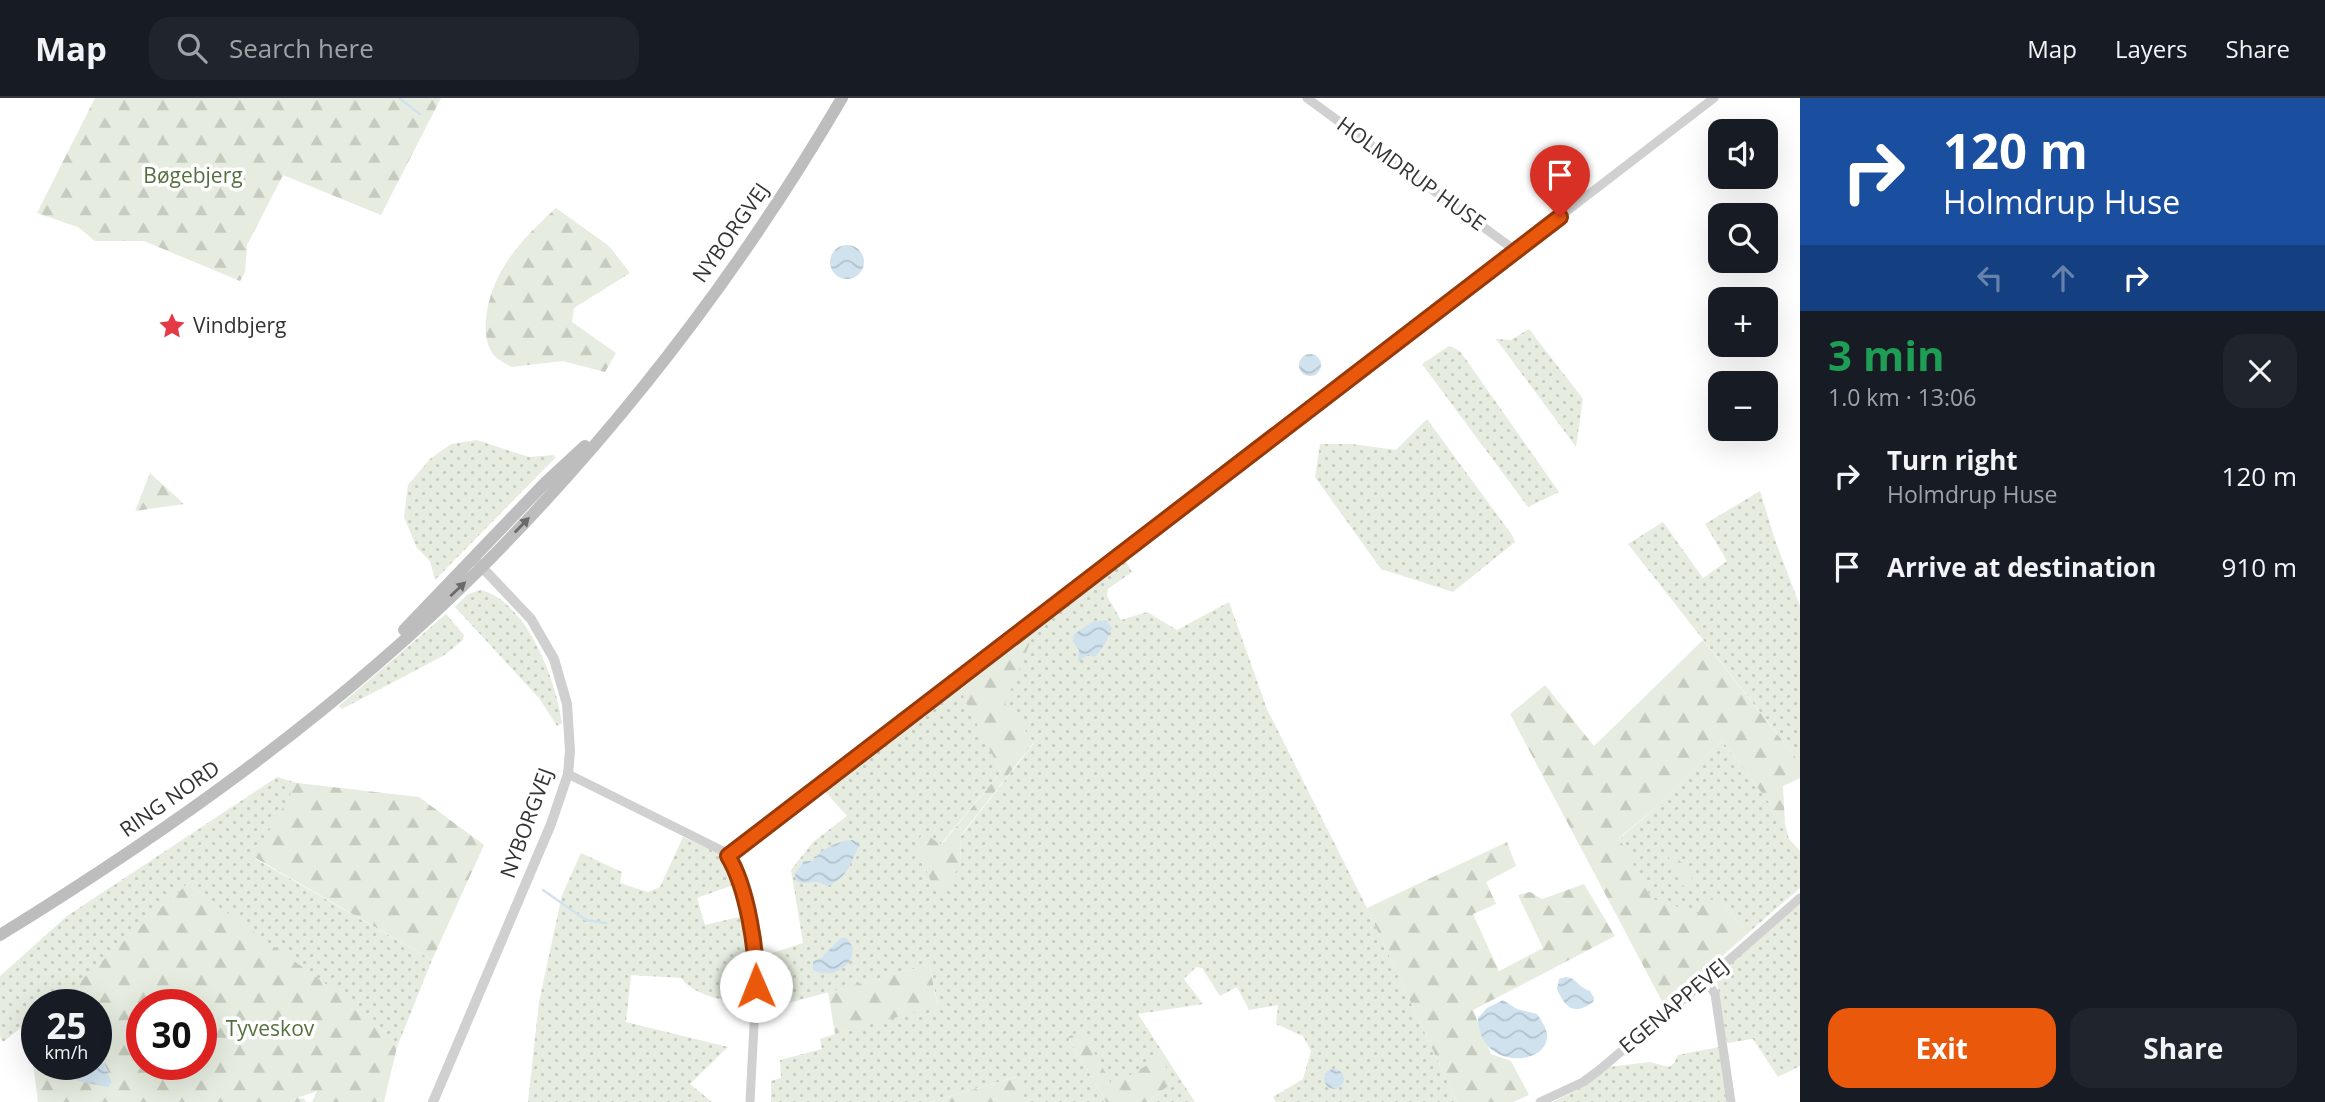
<!DOCTYPE html>
<meta charset="utf-8">
<style>
:root{--surface:#171b24;--page:#20242c;--text:#f1f3f6;--muted:#9ea1a6;--line:#363941;--accent:#ea580c}
body{margin:0;font-family:"Open Sans",sans-serif;background:var(--page);color:var(--text);height:100vh;display:flex;flex-direction:column;font-size:26px;white-space:nowrap}
*{box-sizing:border-box;margin:0}
p{font-size:23px;color:var(--muted)}
.icon{flex:none;width:38px;height:38px;fill:none;stroke:currentColor;stroke-width:2;stroke-linecap:round;stroke-linejoin:round}
.map{position:relative;flex:1;overflow:hidden}
.details{display:flex;flex-direction:column;background:var(--surface);width:525px}
.details>*{flex:none}
.guide{background:#1a4fa0;color:#fff;overflow:hidden}
.fabs{position:absolute;left:1708px;top:21px;display:grid;gap:14px}
.fabs a{display:grid;place-items:center;width:70px;height:70px;border-radius:14px;background:var(--surface);box-shadow:0 7px 28px #0002;font-size:35px}
.speed{position:absolute;left:21px;top:891px;display:flex;gap:14px;font-size:35px;font-weight:700;text-align:center}
.speed>*{display:grid;place-content:center;width:91px;height:91px;border-radius:50%;background:var(--surface);box-shadow:0 7px 28px #0002;line-height:1}
.speed small{font-size:18px;font-weight:400}
.speed .limit{border:10px solid #d22;background:#fff;color:#111}
.pin{position:absolute;display:grid;place-items:center;width:60px;height:60px;color:#fff;margin:-72px -30px;border-radius:50% 50% 50% 0;rotate:-45deg;box-shadow:0 0 7px #0007}
.pin .icon{rotate:45deg}
.me{position:absolute;width:77px;margin:-38px;rotate:359deg;stroke-linejoin:round;filter:drop-shadow(0 0 5px #0008)}
.turn{display:flex;align-items:center;gap:24px;height:147px;padding:0 28px;font-size:32px}
.turn .icon{width:91px;height:91px;stroke-width:2.5}
.turn b{display:block;font-size:49px;line-height:60px}
.lanes{display:flex;align-items:center;height:66px;padding:0 28px;background:#0003;justify-content:center;gap:35px;direction:ltr}
.lanes .off{opacity:.35}
.round{display:grid;place-items:center;flex:none;width:74px;height:74px;border-radius:21px;background:var(--page)}
.summary{display:flex;align-items:center;justify-content:space-between;height:119px;padding:0 28px}
h1{font-size:42px;font-weight:700;line-height:52px;color:#1e9e55}
.action{display:flex;gap:14px;margin-top:auto;padding:14px 28px}
.action a{flex:1;height:80px;border-radius:21px;background:var(--accent);color:#fff;font-size:28px;font-weight:700;line-height:80px;text-align:center}
.action a+a{background:var(--page);color:var(--text)}
ul{padding:0;list-style:none}
li{display:flex;align-items:center;gap:21px;height:91px;padding:0 28px}
li div{flex:1}
li b{display:block;font-size:26px}
li em{font-style:normal}
header{display:flex;align-items:center;gap:42px;box-sizing:border-box;height:98px;padding:0 35px;background:var(--surface);border-bottom:2px solid var(--line)}
header strong{font-size:33px}
nav{display:flex;gap:38px;margin-inline-start:auto;font-size:24px}
.search{width:490px;height:63px;background:var(--page);display:flex;align-items:center;gap:18px;box-sizing:border-box;padding:0 24px;border-radius:21px;color:var(--muted);font-size:26px}
main{display:flex;flex:1;min-height:0}
.map>svg:first-child{display:block}
.grass{fill:url(#grass-dots)}
.forest{fill:url(#forest-firs);fill-rule:evenodd}
.water{fill:url(#water-waves)}
.lines{fill:none;stroke-linecap:round;stroke-linejoin:round}
.stream{stroke:#cfe2ee;stroke-width:2.5}
.minor{stroke:#d0d0d0;stroke-width:9}
.tertiary{stroke:#d0d0d0;stroke-width:10}
.secondary{stroke:#bdbdbd;stroke-width:12}
.oneway{fill:#6a6a6a}
.route-casing{stroke:#983908;stroke-width:18}
.route{stroke:#ea580c;stroke-width:12}
.labels{text-anchor:middle;stroke-width:7;stroke-linejoin:round;paint-order:stroke}
.street-label{font-size:21px;fill:#333;stroke:#fff}
.park-label{font-size:21px;fill:#56703f;stroke:#fff}
.poi-label{font-size:21px;fill:#333;stroke:#fff;text-anchor:start}
</style>
<header>
<strong>Map</strong>
<div class="search"><svg class="icon" aria-label="search" viewBox="0 0 24 24"><circle cx="10" cy="10" r="6"/><path d="M15 15l6 6"/></svg>Search here</div>
<nav><a>Map</a><a>Layers</a><a>Share</a></nav>
</header>
<main>
<div class="map">
<svg width="1800" height="1004" viewBox="0 0 1800 1004">
<defs>
<pattern id="grass-dots" width="8" height="8" patternUnits="userSpaceOnUse" patternTransform="scale(1.75)"><rect width="8" height="8" fill="#e6ecdf"/><path d="M2 2h.1M6 6h.1" fill="none" stroke="#c6cbc0" stroke-width="1.8" stroke-linecap="round"/></pattern>
<pattern id="forest-firs" width="22" height="20" patternUnits="userSpaceOnUse" patternTransform="scale(1.75)"><rect width="22" height="20" fill="#e6ecdf"/><path d="M5 1l3.5 6h-7zM16 11l3.5 6h-7z" fill="#c6cbc0"/></pattern>
<pattern id="water-waves" width="16" height="10" patternUnits="userSpaceOnUse" patternTransform="scale(1.75)"><rect width="16" height="10" fill="#cfe2ee"/><path d="M0 5q4-4 8 0t8 0" fill="none" stroke="#b2c2cd"/></pattern>
</defs>
<rect width="100%" height="100%" fill="#fff"/>
<!-- grass -->
<path class="grass" d="M1529,231L1583,301L1576,349L1496,241L1511,242Z
M1449,248L1460,253L1559,394L1528,409L1422,266Z
M1427,321L1512,437L1515,444L1453,494L1381,471L1315,379L1320,346H1352L1396,352Z
M477,342L529,359L553,357L556,359L435,482L430,463L417,450L404,419L408,387L430,361L451,346Z
M1760,393L1775,442L1800,508V665L1628,446L1663,424L1703,480L1727,463L1705,426Z
M1124,460L1132,474L1108,491L1107,498L1121,522L1147,514L1177,532L1229,504L1267,611L1367,810L1457,1004H1276L1273,999L1303,981L1311,953L1303,938L1276,926L1278,907L1249,912L1237,889L1220,898L1202,870L1196,869L1184,881L1203,906L1138,916L1195,1004H1147L1175,983L1112,987L1068,939L1106,1004H1026L1016,979L929,1004H771V983L781,980L780,962L822,951L820,941L835,936L938,907L929,867L759,913L760,859L803,845L791,772L813,744L847,718L822,690L958,585L1001,674L940,747L960,765L961,738L1034,645L1004,606L1036,530Z
M481,492C527,504 556,582 562,625L557,628L539,600L455,509L468,496Z
M446,516L464,537L463,542L443,558L342,611L339,608Z
M1722,642L1785,726L1789,741L1800,753V790L1747,836L1721,802L1698,816L1652,801L1619,741L1654,711Z
M277,679L297,685L254,760L432,862L397,949L371,919L187,786L68,895L66,906H37V917L3,944L0,939V878L67,818Z
M683,739C715,753 726,751 736,786L697,800L705,827L743,818C754,847 752,875 751,905C727,903 697,900 681,880L631,877L626,924L728,949L690,986L712,1004H528L539,904L562,797L581,755L622,774L620,785L648,794L660,789Z
M1800,806V968L1778,979L1753,941L1727,945L1716,878Z
M1719,949L1728,1004H1552L1577,992L1608,969L1650,964L1669,969L1674,965L1678,957Z"/>
<!-- forest -->
<path class="forest" d="M95,0H441L381,117L283,77L247,147L245,174L240,183L144,143H95L78,129L37,115Z
M556,110L609,148L630,175L574,210L572,224L616,255L605,274L563,263L511,269C505,265 496,261 493,256C484,243 485,227 487,213C495,169 524,139 556,110Z
M150,375L184,406L135,413Z
M1036,530L1005,606L1034,644L961,737L960,765L947,793L934,791L916,747L923,734L941,747L1001,674L960,592Z
M1703,542L1800,665V680L1783,688L1785,726L1722,642L1654,711L1619,740L1652,801L1698,815L1699,801L1721,802L1747,836L1665,909L1510,616L1545,587L1594,648Z
M297,685L419,699L484,747L432,862L254,759Z
M1507,744L1516,768L1486,784L1496,806L1473,816L1499,873L1543,850L1518,797L1530,794L1542,801L1584,786L1615,838L1473,912L1491,956L1511,963L1529,997L1513,1004H1457L1367,810Z
M1663,748L1690,772L1692,783L1684,789Z
M187,786L372,919L397,949L384,1004H312L317,993L297,1000L304,1001L306,1004H38L32,957L37,954V966H70L69,974L87,984H112L104,965L96,959V906H66L67,895ZM157,903L172,906H201V966H142V906H154Z
M929,867L938,908L835,936L828,894Z
M1082,932L1112,987L1160,960L1175,983L1147,1004H1106L1068,939Z
M1017,979L1026,1004H929Z"/>
<!-- water -->
<path class="water" d="M830 164a17 17 0 1 1 34 0a17 17 0 1 1-34 0Z
M1299 267a11 11 0 1 1 22 0a11 11 0 1 1-22 0Z
M1106,522L1112,530L1105,546L1095,559L1088,557L1078,564L1079,552L1073,543L1074,536L1093,524Z
M853,742L860,747C849,765 851,777 828,788L817,784L802,785L796,783L795,776L804,763H813C820,751 840,742 853,742Z
M841,840H846C866,857 837,885 813,872V863L821,860Z
M1566,879C1577,880 1580,891 1590,893L1594,900L1593,904C1574,918 1565,910 1557,891L1559,881Z
M1503,902L1517,911L1537,916C1541,922 1546,929 1547,936C1550,968 1479,974 1478,920L1487,910Z
M96,959L104,965L112,984L108,989L78,983L69,974L70,966H96Z
M1324 981a10 10 0 1 1 20 0a10 10 0 1 1-20 0Z"/>
<g class="lines">
<!-- stream -->
<path class="stream" d="M399,0L420,16
M543,792L586,822L606,825"/>
<!-- minor -->
<path class="minor" d="M1307,0L1516,153
M568,676L723,753L735,768L754,840L757,869L750,1004
M728,758L1714,0
M1706,882L1715,896L1731,1004
M1540,1004L1583,984L1598,973L1706,882L1800,800"/>
<!-- tertiary -->
<path class="tertiary" d="M433,1004L551,726L568,676L570,653L567,606L554,561L531,521L478,465"/>
<!-- secondary -->
<path class="secondary" d="M404,532L545,385L585,348
M0,837C172,731 340,611 483,468C621,329 743,169 842,0"/>
</g>
<!-- one-way arrows -->
<defs><path id="oneway-solid" d="M-6-.8H1V-3.2L6.5 0L1 3.2V.8H-6Z" transform="scale(1.75)"/></defs>
<g class="oneway">
<use href="#oneway-solid" transform="translate(522 427) rotate(-46)"/>
<use href="#oneway-solid" transform="translate(458 491) rotate(-43)"/>
</g>
<g class="lines">
<defs>
<path id="route" d="M756,888C757,852 747,789 728,758L1560,119"/>
</defs>
<!-- route casing -->
<use href="#route" class="route-casing"/>
<!-- route -->
<use href="#route" class="route"/>
</g>
<!-- icons -->
<defs>
<symbol id="sight-bare" viewBox="-9 -9 18 18"><path d="M0-6L1.8-2.2L6-1.7L2.9 1.2L3.7 5.4L0 3.3L-3.7 5.4L-2.9 1.2L-6-1.7L-1.8-2.2Z" fill="#e63946" stroke="#fff" stroke-width="2.5" paint-order="stroke"/></symbol>
</defs>
<g fill-rule="evenodd">
<use href="#sight-bare" x="153" y="209" width="38" height="38"/>
</g>
<g class="labels">
<!-- street labels -->
<g class="street-label">
<text transform="translate(1411 76) rotate(36)" y="7">HOLMDRUP HUSE</text>
<text transform="translate(731 135) rotate(-55)" y="7">NYBORGVEJ</text>
<text transform="translate(170 701) rotate(-35)" y="7">RING NORD</text>
<text transform="translate(527 725) rotate(-70)" y="7">NYBORGVEJ</text>
<text transform="translate(1674 908) rotate(-40)" y="7">EGENAPPEVEJ</text>
</g>
<!-- park labels -->
<g class="park-label">
<text x="193" y="85">Bøgebjerg</text>
<text x="270" y="938">Tyveskov</text>
</g>
<!-- poi labels -->
<g class="poi-label">
<text x="193" y="235">Vindbjerg</text>
</g>
</g>
</svg>
<div class="fabs">
<a><svg class="icon" aria-label="sound" viewBox="0 0 24 24"><path d="M4 9h4l5-4v14l-5-4H4zM17 9q2 3 0 6"/></svg></a>
<a><svg class="icon" aria-label="search" viewBox="0 0 24 24"><circle cx="10" cy="10" r="6"/><path d="M15 15l6 6"/></svg></a>
<a>+</a>
<a>−</a>
</div>
<div class="speed"><div>25<small>km/h</small></div><div class="limit">30</div></div>
<div class="pin" style="left:1560px;top:119px;background:#d93025"><svg class="icon" aria-label="arrive" viewBox="0 0 24 24"><path d="M6 21V4h12l-3 4 3 4H6"/></svg></div>
<svg class="me" style="left:756px;top:888px" viewBox="-20 -20 40 40"><circle r="19" fill="#fff"/><path d="M0-13L10 11 0 6-10 11z" fill="#ea580c"/></svg>
</div>
<section class="details">
<div class="guide">
<div class="turn"><svg class="icon" aria-label="right" viewBox="0 0 24 24"><path d="M7 20v-9h11M14 6l5 5-5 5"/></svg><div><b>120 m</b>Holmdrup Huse</div></div>
<div class="lanes"><svg class="icon off" aria-label="left" viewBox="0 0 24 24"><path d="M17 20v-9H6M10 6l-5 5 5 5"/></svg><svg class="icon off" aria-label="ahead" viewBox="0 0 24 24"><path d="M12 20V5M6 11l6-6 6 6"/></svg><svg class="icon" aria-label="right" viewBox="0 0 24 24"><path d="M7 20v-9h11M14 6l5 5-5 5"/></svg></div>
</div>
<div class="summary"><div><h1>3 min</h1><p>1.0 km · 13:06</p></div><a class="round"><svg class="icon" aria-label="close" viewBox="0 0 24 24"><path d="M6 6l12 12M18 6L6 18"/></svg></a></div>
<ul>
<li><svg class="icon" aria-label="right" viewBox="0 0 24 24"><path d="M7 20v-9h11M14 6l5 5-5 5"/></svg><div><b>Turn right</b><p>Holmdrup Huse</p></div><em>120 m</em></li>
<li><svg class="icon" aria-label="arrive" viewBox="0 0 24 24"><path d="M6 21V4h12l-3 4 3 4H6"/></svg><div><b>Arrive at destination</b></div><em>910 m</em></li>
</ul>
<div class="action"><a>Exit</a><a>Share</a></div>
</section>
</main>
